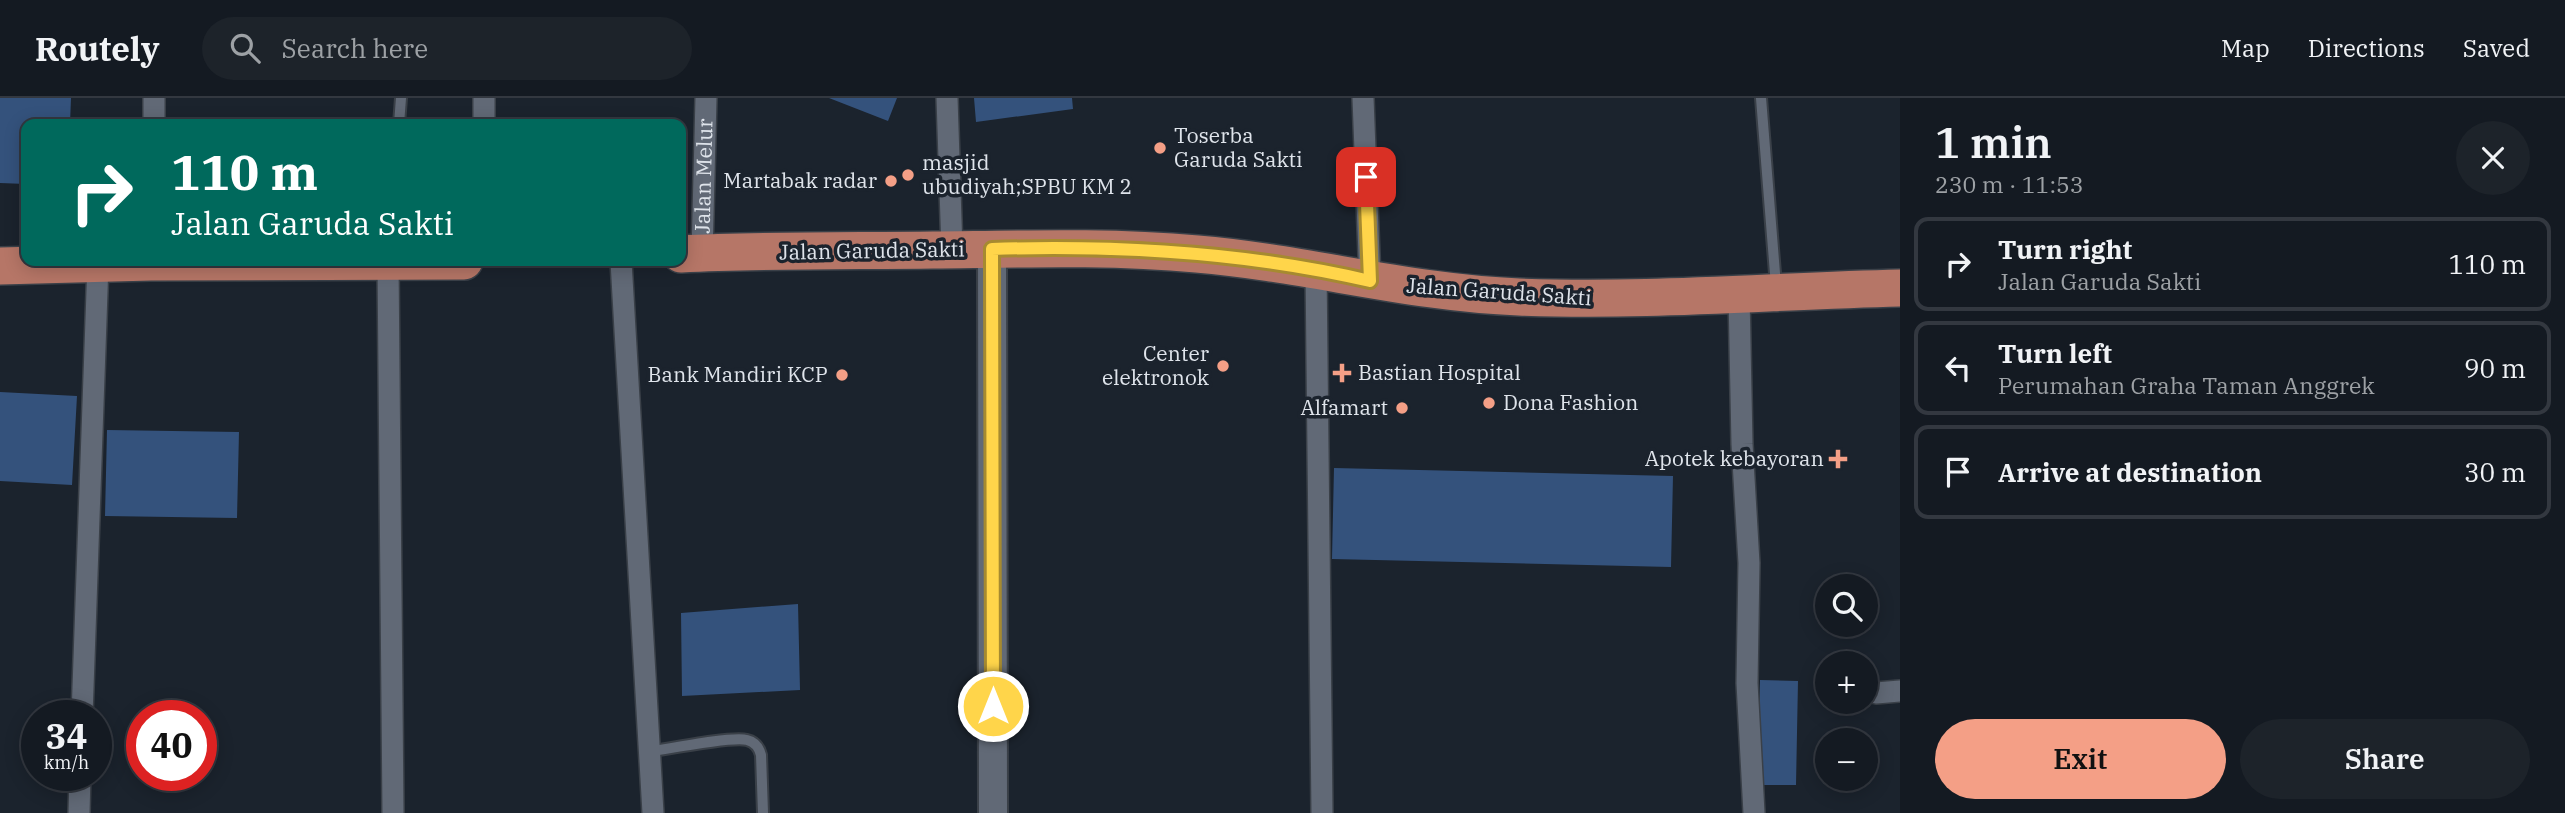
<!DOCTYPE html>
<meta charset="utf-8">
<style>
:root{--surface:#141a22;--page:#1d232a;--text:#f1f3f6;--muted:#9da1a5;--line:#333840;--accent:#f49f86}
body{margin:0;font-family:"IBM Plex Serif",serif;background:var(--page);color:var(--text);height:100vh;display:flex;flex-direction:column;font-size:26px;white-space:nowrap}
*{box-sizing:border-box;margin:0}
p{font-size:23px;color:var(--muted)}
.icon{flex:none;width:38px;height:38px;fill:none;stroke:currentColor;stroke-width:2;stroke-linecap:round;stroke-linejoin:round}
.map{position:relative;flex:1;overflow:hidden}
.side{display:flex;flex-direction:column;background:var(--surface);width:665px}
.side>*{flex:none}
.top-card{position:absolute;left:21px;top:21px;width:665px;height:147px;border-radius:14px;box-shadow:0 4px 18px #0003,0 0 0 2px var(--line);background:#00695c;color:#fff;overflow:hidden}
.buttons{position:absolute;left:1815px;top:476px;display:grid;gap:14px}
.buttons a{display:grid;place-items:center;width:63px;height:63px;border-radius:50%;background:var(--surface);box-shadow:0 4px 18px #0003,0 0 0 2px var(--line);font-size:35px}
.speed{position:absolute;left:21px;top:602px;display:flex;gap:14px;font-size:35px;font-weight:700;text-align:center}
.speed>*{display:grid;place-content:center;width:91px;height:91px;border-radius:50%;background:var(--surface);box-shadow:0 4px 18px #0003,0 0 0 2px var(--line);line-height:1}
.speed small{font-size:18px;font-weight:400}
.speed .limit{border:10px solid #d22;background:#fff;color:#111}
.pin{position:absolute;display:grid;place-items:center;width:60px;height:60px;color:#fff;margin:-30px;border-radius:14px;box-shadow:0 4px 10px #0006}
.me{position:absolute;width:77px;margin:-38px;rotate:0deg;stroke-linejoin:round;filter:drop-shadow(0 0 5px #0008)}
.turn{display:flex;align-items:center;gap:24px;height:147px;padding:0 35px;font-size:32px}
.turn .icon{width:91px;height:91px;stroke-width:2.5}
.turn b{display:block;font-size:49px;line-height:60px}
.round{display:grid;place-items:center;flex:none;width:74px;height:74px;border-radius:37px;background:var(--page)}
.headline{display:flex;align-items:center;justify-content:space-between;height:119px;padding:0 35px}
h1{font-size:42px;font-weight:600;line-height:52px}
.button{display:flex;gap:14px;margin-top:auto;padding:14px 35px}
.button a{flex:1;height:80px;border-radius:42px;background:var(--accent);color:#111;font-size:28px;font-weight:600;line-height:80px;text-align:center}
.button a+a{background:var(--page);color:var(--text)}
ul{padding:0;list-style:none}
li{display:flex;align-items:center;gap:21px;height:94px;margin:0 14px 10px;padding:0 21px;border:4px solid var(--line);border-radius:14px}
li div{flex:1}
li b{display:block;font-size:26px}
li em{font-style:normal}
header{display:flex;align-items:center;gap:42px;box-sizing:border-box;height:98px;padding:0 35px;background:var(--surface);border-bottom:2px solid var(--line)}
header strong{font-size:33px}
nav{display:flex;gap:38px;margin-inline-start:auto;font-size:24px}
.search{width:490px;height:63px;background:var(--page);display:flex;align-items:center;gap:18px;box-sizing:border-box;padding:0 24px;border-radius:38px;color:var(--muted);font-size:26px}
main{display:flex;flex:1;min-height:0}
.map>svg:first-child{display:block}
.building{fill:#34527c}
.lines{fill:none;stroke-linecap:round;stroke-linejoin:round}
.service-casing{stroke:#3a4048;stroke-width:14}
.minor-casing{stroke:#3a4048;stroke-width:24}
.tertiary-casing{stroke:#3a4048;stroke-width:32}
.trunk-casing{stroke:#3a4048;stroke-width:40}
.service{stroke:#616976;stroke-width:10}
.minor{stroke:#616976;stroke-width:21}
.tertiary{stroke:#616976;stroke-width:28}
.trunk{stroke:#b67667;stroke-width:37}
.route-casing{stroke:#a68a30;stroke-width:18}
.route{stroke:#ffd54a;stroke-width:12}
.poi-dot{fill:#f49f86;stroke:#1b232d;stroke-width:2.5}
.labels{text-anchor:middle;stroke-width:7;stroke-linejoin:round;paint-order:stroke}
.poi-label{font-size:21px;fill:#dfe4eb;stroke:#1b232d;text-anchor:end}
.street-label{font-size:21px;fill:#dfe4eb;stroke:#1b232d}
</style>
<header>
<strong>Routely</strong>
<div class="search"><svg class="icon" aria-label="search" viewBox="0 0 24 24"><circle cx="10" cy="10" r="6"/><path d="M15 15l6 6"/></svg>Search here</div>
<nav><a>Map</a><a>Directions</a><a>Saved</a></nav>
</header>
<main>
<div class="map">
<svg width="1900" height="715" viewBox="0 0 1900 715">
<rect width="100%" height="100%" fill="#1b232d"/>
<!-- building -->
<path class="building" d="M0,0H71L70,26H26V86L0,85Z
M829,0H897L888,23Z
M974,0H1072L1073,11L976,24Z
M0,294L77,298L72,387L0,383Z
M107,332L239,334L237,420L105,418Z
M1334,370L1673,378L1671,469L1332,461Z
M798,506L800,592L682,598L681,515Z
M1760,582L1798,583L1796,687H1758Z"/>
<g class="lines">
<defs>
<path id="service" d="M1761,0L1776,188
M399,26L401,0
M648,654C668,651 732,638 747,642C755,644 759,649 761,657L763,715"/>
<g id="minor">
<path d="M947,0L952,152"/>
<path d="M1363,0L1370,183"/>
<path d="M154,26V0"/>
<path d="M484,26V0"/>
<path id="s1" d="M702,155L706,0"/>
<path d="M621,163L653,715"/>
<path d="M388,164L393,715"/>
<path d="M1316,171L1322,715"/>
<path d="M1739,197L1742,346L1749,465L1747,585L1754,715"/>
<path d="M1876,595L1900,593"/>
<path d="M82,618L98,165"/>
<path d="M79,715L80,677"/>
</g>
<path id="tertiary" d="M992,151L993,715"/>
<path id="trunk" d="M681,156C765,152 849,153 933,152C1021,151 1109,148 1197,156C1305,165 1410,195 1519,199C1646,204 1773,193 1900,190
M0,168L151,164L464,163"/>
</defs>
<!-- service casing -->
<use href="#service" class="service-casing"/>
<!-- minor casing -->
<use href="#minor" class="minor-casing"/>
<!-- tertiary casing -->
<use href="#tertiary" class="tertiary-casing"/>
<!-- trunk casing -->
<use href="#trunk" class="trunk-casing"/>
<!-- service -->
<use href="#service" class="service"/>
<!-- minor -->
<use href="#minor" class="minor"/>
<!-- tertiary -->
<use href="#tertiary" class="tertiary"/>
<!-- trunk -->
<use href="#trunk" class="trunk"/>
</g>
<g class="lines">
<defs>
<path id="route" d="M993,608L992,151C1119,147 1246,154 1370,183L1366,79"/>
</defs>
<!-- route casing -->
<use href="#route" class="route-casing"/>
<!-- route -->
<use href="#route" class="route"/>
</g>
<!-- markers -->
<g class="poi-dot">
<circle cx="1160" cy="50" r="7"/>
<circle cx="908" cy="77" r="7"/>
<circle cx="891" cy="83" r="7"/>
<circle cx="1223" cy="268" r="7"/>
<path d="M1338.5 264.5h7v7h7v7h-7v7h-7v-7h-7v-7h7z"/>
<circle cx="842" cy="277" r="7"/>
<circle cx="1489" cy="305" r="7"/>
<circle cx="1402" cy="310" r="7"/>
<path d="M1834.5 350.5h7v7h7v7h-7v7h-7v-7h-7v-7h7z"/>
</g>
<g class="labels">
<!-- poi labels -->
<g class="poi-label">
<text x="1174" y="45" text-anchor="start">Toserba<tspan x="1174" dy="24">Garuda Sakti</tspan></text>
<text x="922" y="72" text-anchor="start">masjid<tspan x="922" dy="24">ubudiyah;SPBU KM 2</tspan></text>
<text x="877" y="90">Martabak radar</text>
<text x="1209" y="263">Center<tspan x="1209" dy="24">elektronok</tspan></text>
<text x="1358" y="282" text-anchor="start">Bastian Hospital</text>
<text x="828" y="284">Bank Mandiri KCP</text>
<text x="1503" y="312" text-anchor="start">Dona Fashion</text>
<text x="1388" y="317">Alfamart</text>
<text x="1824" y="368">Apotek kebayoran</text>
</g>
<!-- street labels -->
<g class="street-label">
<text dy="7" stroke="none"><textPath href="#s1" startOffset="77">Jalan Melur</textPath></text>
<text transform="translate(872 153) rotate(-1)" y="7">Jalan Garuda Sakti</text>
<text transform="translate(1499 194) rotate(4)" y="7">Jalan Garuda Sakti</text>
</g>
</g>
</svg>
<div class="buttons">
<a><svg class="icon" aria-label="search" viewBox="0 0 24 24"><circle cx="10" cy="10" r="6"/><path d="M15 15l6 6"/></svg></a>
<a>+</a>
<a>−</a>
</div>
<div class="speed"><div>34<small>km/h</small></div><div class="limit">40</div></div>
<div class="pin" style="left:1366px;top:79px;background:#d93025"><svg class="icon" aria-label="arrive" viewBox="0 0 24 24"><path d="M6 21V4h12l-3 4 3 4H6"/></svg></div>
<svg class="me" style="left:993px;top:608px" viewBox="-20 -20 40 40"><circle r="17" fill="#ffd54a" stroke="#fff" stroke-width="3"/><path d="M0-11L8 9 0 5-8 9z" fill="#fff"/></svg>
<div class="top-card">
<div class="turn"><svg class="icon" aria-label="right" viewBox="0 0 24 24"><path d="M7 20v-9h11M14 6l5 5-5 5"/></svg><div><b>110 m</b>Jalan Garuda Sakti</div></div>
</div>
</div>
<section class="side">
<div class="headline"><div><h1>1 min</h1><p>230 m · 11:53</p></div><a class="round"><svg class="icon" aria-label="close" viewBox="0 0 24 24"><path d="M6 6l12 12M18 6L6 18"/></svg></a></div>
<ul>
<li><svg class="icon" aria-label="right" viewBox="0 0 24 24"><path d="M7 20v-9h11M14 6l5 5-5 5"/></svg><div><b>Turn right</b><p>Jalan Garuda Sakti</p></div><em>110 m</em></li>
<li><svg class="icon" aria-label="left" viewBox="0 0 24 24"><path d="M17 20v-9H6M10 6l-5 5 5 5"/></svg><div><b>Turn left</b><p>Perumahan Graha Taman Anggrek</p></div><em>90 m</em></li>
<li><svg class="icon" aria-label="arrive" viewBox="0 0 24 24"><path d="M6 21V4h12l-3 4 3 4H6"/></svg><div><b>Arrive at destination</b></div><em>30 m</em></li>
</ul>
<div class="button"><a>Exit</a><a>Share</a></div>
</section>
</main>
